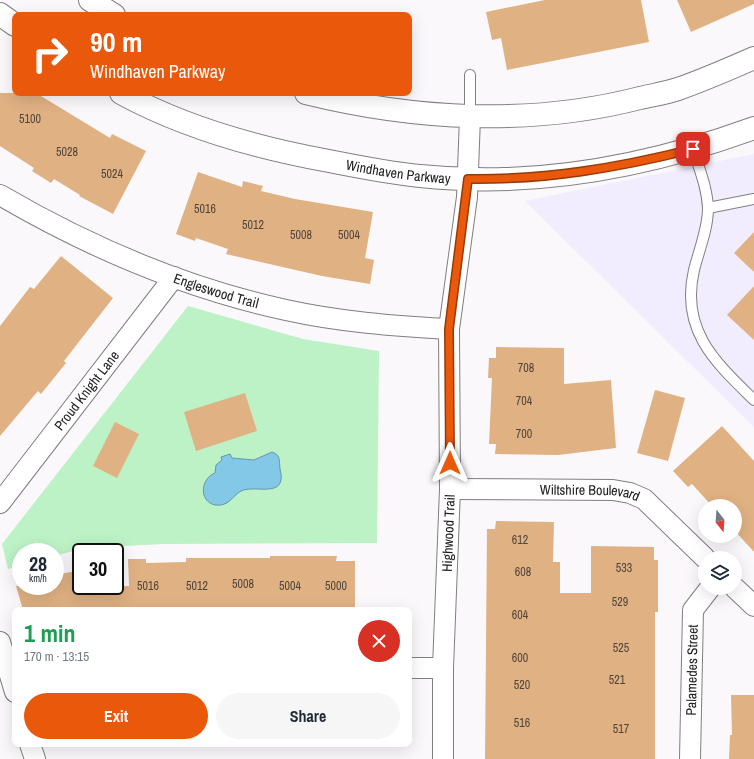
<!DOCTYPE html>
<meta charset="utf-8">
<style>
:root{--surface:#fff;--page:#f6f6f7;--text:#1f2937;--muted:#747a83;--accent:#ea580c}
body{margin:0;font-family:"Archivo Narrow",sans-serif;background:var(--page);color:var(--text);height:100vh;display:flex;flex-direction:column;font-size:15px;white-space:nowrap}
*{box-sizing:border-box;margin:0}
p{font-size:13px;color:var(--muted)}
.icon{flex:none;width:22px;height:22px;fill:none;stroke:currentColor;stroke-width:2;stroke-linecap:round;stroke-linejoin:round}
.map{position:relative;flex:1;overflow:hidden}
.panel{position:absolute;left:12px;top:607px;width:400px;height:140px;display:flex;flex-direction:column;background:var(--surface);border-radius:8px;box-shadow:0 4px 16px #0002}
.panel>*{flex:none}
.banner{position:absolute;left:12px;top:12px;width:400px;height:84px;border-radius:8px;box-shadow:0 4px 16px #0002;background:#ea580c;color:#fff;overflow:hidden}
.needle{width:26px;rotate:163deg}
.tools{position:absolute;left:698px;top:499px;display:grid;gap:8px}
.tools a{display:grid;place-items:center;width:44px;height:44px;border-radius:50%;background:var(--surface);box-shadow:0 4px 16px #0002;font-size:20px}
.speed{position:absolute;left:12px;top:543px;display:flex;gap:8px;font-size:20px;font-weight:700;text-align:center}
.speed>*{display:grid;place-content:center;width:52px;height:52px;border-radius:50%;background:var(--surface);box-shadow:0 4px 16px #0002;line-height:1}
.speed small{font-size:10px;font-weight:400}
.speed .limit{border:2px solid #111;border-radius:6px;background:#fff;color:#111}
.pin{position:absolute;display:grid;place-items:center;width:34px;height:34px;color:#fff;margin:-17px;border-radius:8px;box-shadow:0 2px 6px #0006}
.me{position:absolute;width:44px;margin:-22px;rotate:0deg;stroke-linejoin:round;filter:drop-shadow(0 0 3px #0008)}
.turn{display:flex;align-items:center;gap:14px;height:84px;padding:0 12px;font-size:18px}
.turn .icon{width:52px;height:52px;stroke-width:2.5}
.turn b{display:block;font-size:28px;line-height:34px}
.round{display:grid;place-items:center;flex:none;width:42px;height:42px;border-radius:21px;background:var(--page)}
.headline{display:flex;align-items:center;justify-content:space-between;height:68px;padding:0 12px}
h1{font-size:24px;font-weight:800;line-height:30px;color:#1e9e55}
.button{display:flex;gap:8px;margin-top:auto;padding:8px 12px}
.button a{flex:1;height:46px;border-radius:24px;background:var(--accent);color:#fff;font-size:16px;font-weight:800;line-height:46px;text-align:center}
.button a+a{background:var(--page);color:var(--text)}
.map>svg:first-child{display:block}
.commercial{fill:#f1ecfe}
.green{fill:#bdf1c6}
.water{fill:#83c8e7;stroke:#6696ac}
.building{fill:#e0b183}
.lines{fill:none;stroke-linecap:round;stroke-linejoin:round}
.lane-casing{stroke:#817e81;stroke-width:12}
.street-casing{stroke:#817e81;stroke-width:22}
.secondary-casing{stroke:#817e81;stroke-width:24}
.lane{stroke:#fff;stroke-width:10}
.street{stroke:#fff;stroke-width:20}
.secondary{stroke:#fff;stroke-width:22}
.route-casing{stroke:#983908;stroke-width:10}
.route{stroke:#ea580c;stroke-width:7}
.labels{text-anchor:middle;stroke-width:3;stroke-linejoin:round;paint-order:stroke}
.number-label{font-size:12px;fill:#51443a}
.street-label{font-size:14px;fill:#212021;stroke:#fbf8fb}
</style>
<div class="map">
<svg width="754" height="759" viewBox="0 0 754 759">
<rect width="100%" height="100%" fill="#fbf8fb"/>
<!-- commercial -->
<path class="commercial" d="M754,154V427L525,201Z"/>
<!-- green -->
<path class="green" d="M188,306L303,339L379,351L377,543L164,544L84,548L55,556V552H21V566L8,569L2,544Z"/>
<!-- water -->
<path class="water" d="M272,452C281,455 279,461 280,469C288,500 255,484 241,491C232,496 229,507 215,505C198,501 201,478 215,473L216,465L222,460L221,457L230,454L232,458L254,460Z"/>
<!-- building -->
<path class="building" d="M545,0H641L649,42L507,70L501,38L492,40L486,12Z
M677,0H754V4L691,32Z
M0,93H36L110,138L112,134L146,151L113,214L79,196L80,195L54,179L51,183L32,171L34,168L0,146Z
M198,172L242,187L243,181L263,186L261,191L295,199L373,212L365,258L374,260L370,284L322,276L226,254L228,249L196,238L195,241L176,234Z
M754,232V272L734,253Z
M61,256L113,298L64,361L66,363L41,394L38,391L0,436V326L30,287L34,289Z
M754,286V340L727,315Z
M496,347L564,348V384L611,380L616,448L558,455L495,454L496,444H489L492,378H488L489,358H496Z
M655,390L685,398L668,461L637,453Z
M245,393L257,431L196,451L184,412Z
M115,422L139,434L117,478L93,466Z
M722,426L754,461V552L735,531V506H712L692,484L688,487L673,471Z
M496,521L554,522L553,562H560V593H591V546L654,547V560H658V612H655V759H485L487,529H495Z
M270,556H337L336,561H355V610H23L16,586H55V575L81,570V586H129L128,559H146V563L186,562V558H270Z
M731,695H754V759H729L730,735H732Z"/>
<g class="lines">
<defs>
<path id="lane" d="M470,75V117
M693,149C699,168 707,187 708,208C708,229 699,250 694,270C680,330 715,362 754,400
M708,208L754,199"/>
<g id="street">
<path id="s1" d="M0,195C89,247 185,288 286,310C340,322 394,326 449,329"/>
<path id="s2" d="M450,489L613,490L630,493L644,499L705,558"/>
<path id="s3" d="M0,503L174,277"/>
<path d="M735,588L754,606"/>
<path d="M0,642L15,692"/>
<path d="M409,668H443"/>
<path d="M30,744L35,759"/>
<path id="s4" d="M443,759V668L450,489L449,329L467,197L470,117"/>
<path id="s5" d="M690,759L693,610L710,588"/>
</g>
<g id="secondary">
<path d="M90,0L114,15"/>
<path d="M0,14L15,25"/>
<path id="s6" d="M121,93C185,128 257,148 329,161C359,167 389,173 420,176C534,188 647,167 754,128"/>
<path d="M306,93C415,120 531,126 640,98C653,95 666,93 678,89C704,80 729,69 754,58"/>
</g>
</defs>
<!-- lane casing -->
<use href="#lane" class="lane-casing"/>
<!-- street casing -->
<use href="#street" class="street-casing"/>
<!-- secondary casing -->
<use href="#secondary" class="secondary-casing"/>
<!-- lane -->
<use href="#lane" class="lane"/>
<!-- street -->
<use href="#street" class="street"/>
<!-- secondary -->
<use href="#secondary" class="secondary"/>
</g>
<g class="lines">
<defs>
<path id="route" d="M450,463L449,329L468,179C546,180 617,168 693,149"/>
</defs>
<!-- route casing -->
<use href="#route" class="route-casing"/>
<!-- route -->
<use href="#route" class="route"/>
</g>
<g class="labels">
<!-- number labels -->
<g class="number-label">
<text x="30" y="123">5100</text>
<text x="67" y="156">5028</text>
<text x="112" y="178">5024</text>
<text x="205" y="213">5016</text>
<text x="253" y="229">5012</text>
<text x="301" y="239">5008</text>
<text x="349" y="239">5004</text>
<text x="526" y="372">708</text>
<text x="524" y="405">704</text>
<text x="524" y="438">700</text>
<text x="520" y="544">612</text>
<text x="624" y="572">533</text>
<text x="523" y="576">608</text>
<text x="243" y="588">5008</text>
<text x="148" y="590">5016</text>
<text x="197" y="590">5012</text>
<text x="290" y="590">5004</text>
<text x="336" y="590">5000</text>
<text x="620" y="606">529</text>
<text x="520" y="619">604</text>
<text x="621" y="652">525</text>
<text x="520" y="662">600</text>
<text x="617" y="684">521</text>
<text x="522" y="689">520</text>
<text x="522" y="727">516</text>
<text x="621" y="733">517</text>
</g>
<!-- street labels -->
<g class="street-label">
<text dy="5" stroke="none"><textPath href="#s6" startOffset="290">Windhaven Parkway</textPath></text>
<text dy="5" stroke="none"><textPath href="#s1" startOffset="237">Engleswood Trail</textPath></text>
<text dy="5" stroke="none"><textPath href="#s3" startOffset="142">Proud Knight Lane</textPath></text>
<text dy="5" stroke="none"><textPath href="#s2" startOffset="140">Wiltshire Boulevard</textPath></text>
<text dy="5" stroke="none"><textPath href="#s4" startOffset="226">Highwood Trail</textPath></text>
<text dy="5" stroke="none"><textPath href="#s5" startOffset="89">Palamedes Street</textPath></text>
</g>
</g>
</svg>
<div class="tools">
<a><svg class="needle" viewBox="-14 -14 28 28"><path d="M0-13l5 13h-10z" fill="#e53935"/><path d="M0 13l5-13h-10z" fill="#747a83"/></svg></a>
<a><svg class="icon" aria-label="layers" viewBox="0 0 24 24"><path d="M12 4l9 5-9 5-9-5zM3 14l9 5 9-5"/></svg></a>
</div>
<div class="speed"><div>28<small>km/h</small></div><div class="limit">30</div></div>
<div class="pin" style="left:693px;top:149px;background:#d93025"><svg class="icon" aria-label="arrive" viewBox="0 0 24 24"><path d="M6 21V4h12l-3 4 3 4H6"/></svg></div>
<svg class="me" style="left:450px;top:463px" viewBox="-20 -20 40 40"><path d="M0-17L14 15 0 8-14 15z" fill="#ea580c" stroke="#fff" stroke-width="4"/></svg>
<div class="banner">
<div class="turn"><svg class="icon" aria-label="right" viewBox="0 0 24 24"><path d="M7 20v-9h11M14 6l5 5-5 5"/></svg><div><b>90 m</b>Windhaven Parkway</div></div>
</div>
<section class="panel">
<div class="headline"><div><h1>1 min</h1><p>170 m · 13:15</p></div><a class="round" style="background:#d93025;color:#fff"><svg class="icon" aria-label="close" viewBox="0 0 24 24"><path d="M6 6l12 12M18 6L6 18"/></svg></a></div>
<div class="button"><a>Exit</a><a>Share</a></div>
</section>
</div>
